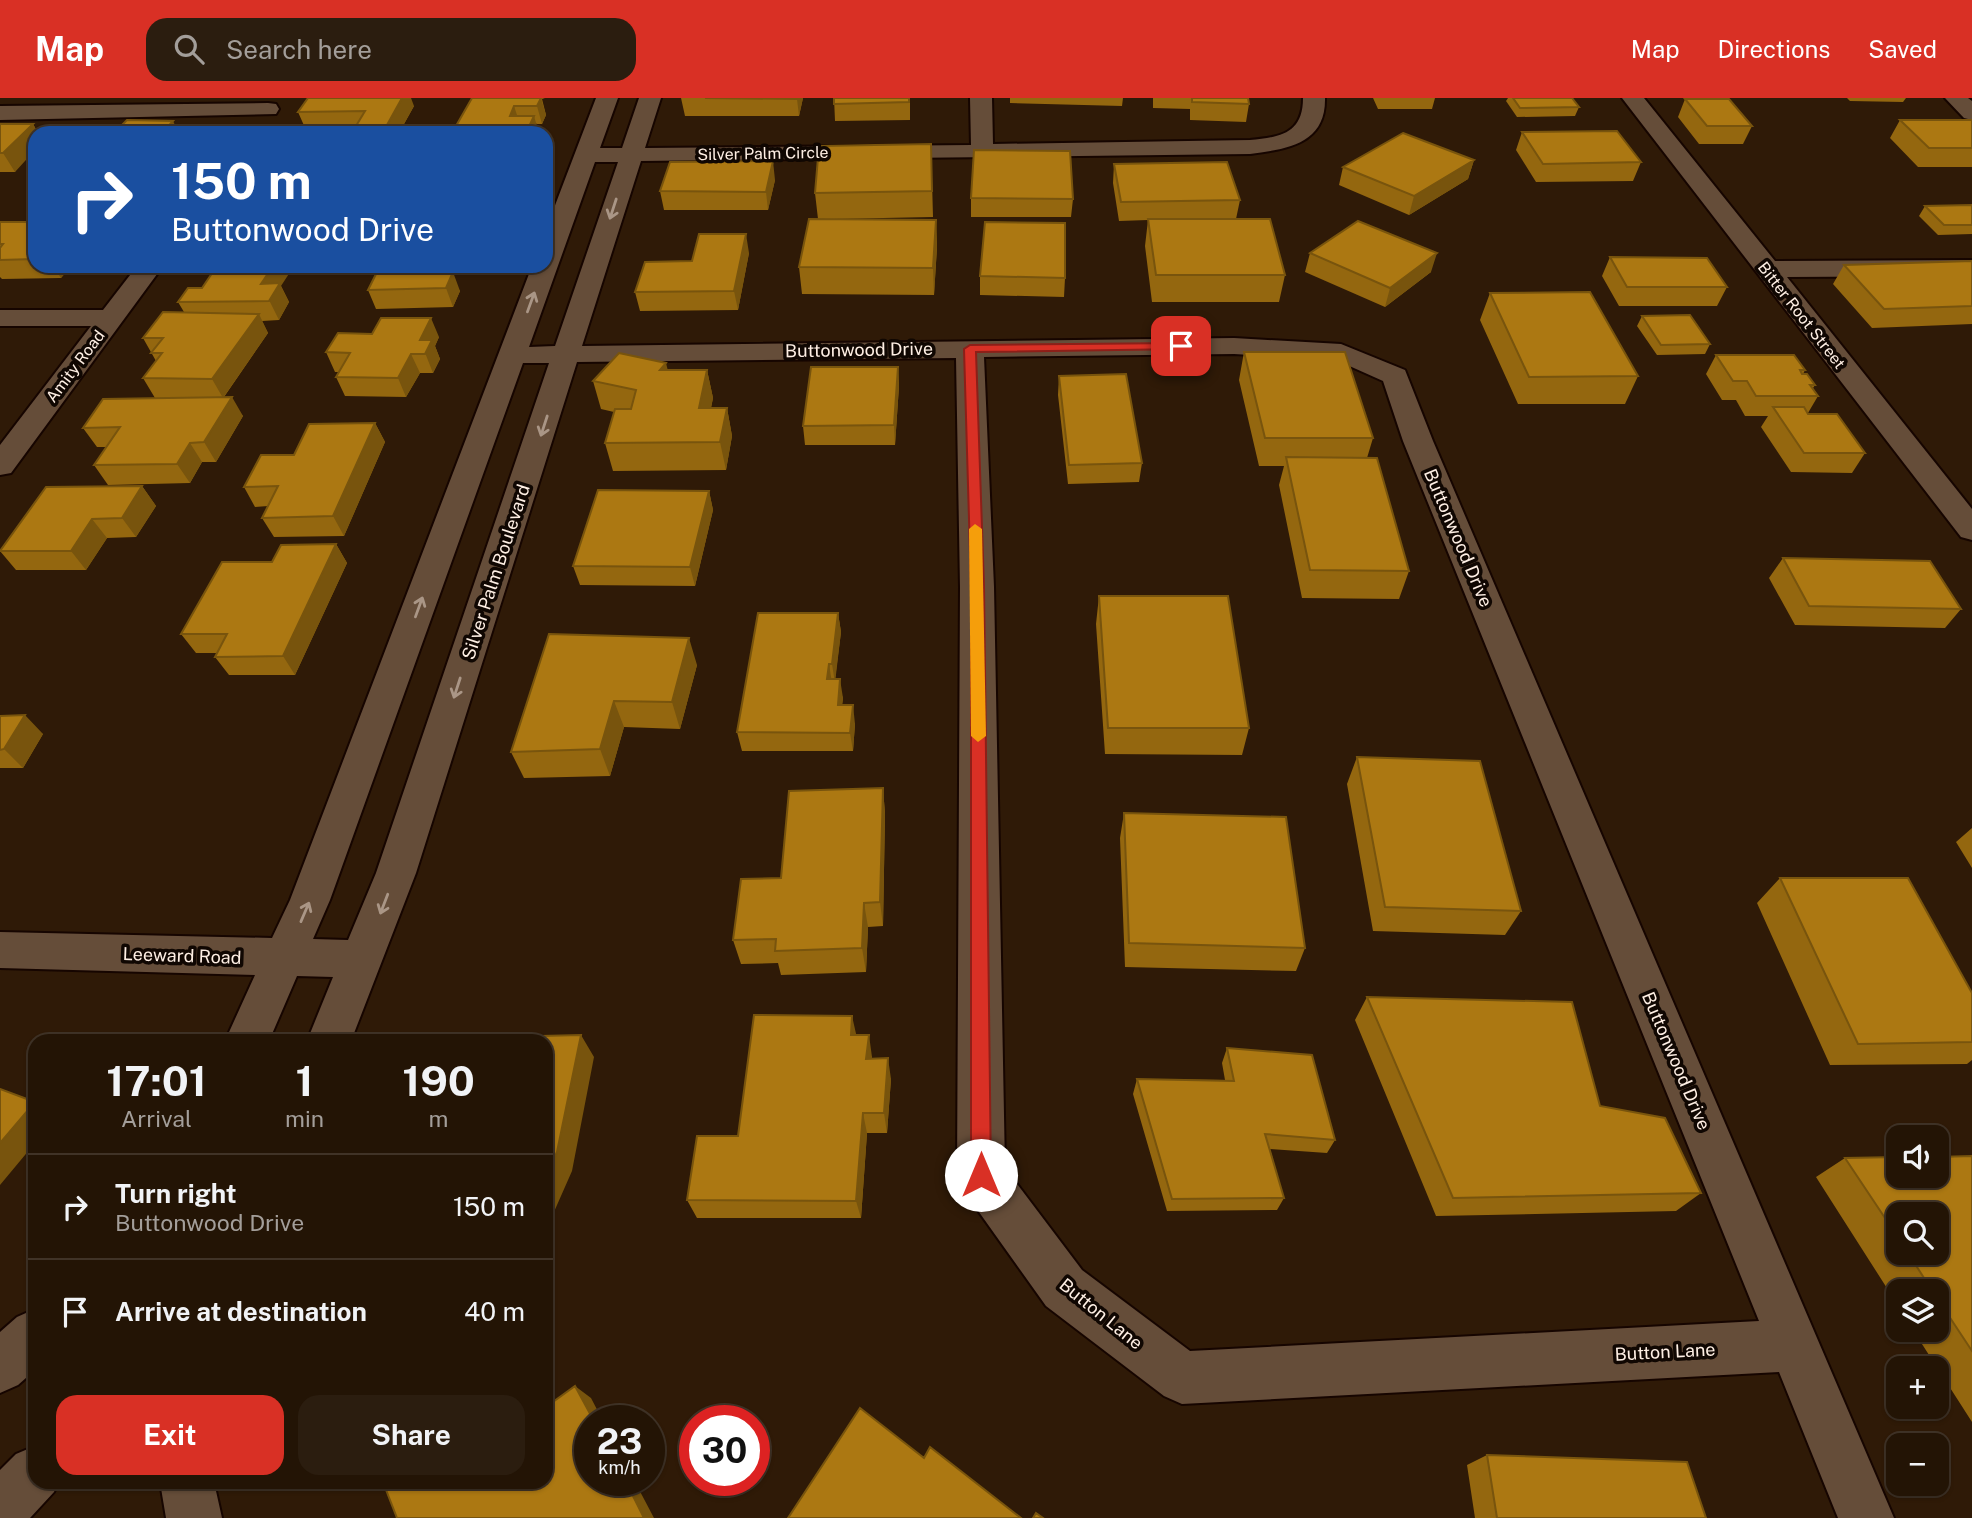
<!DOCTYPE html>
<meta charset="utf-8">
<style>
:root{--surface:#231405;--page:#2b1d0f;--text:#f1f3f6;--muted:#a39e9a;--line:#403327;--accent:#d93025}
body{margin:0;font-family:"Public Sans",sans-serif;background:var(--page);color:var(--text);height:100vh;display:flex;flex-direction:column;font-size:26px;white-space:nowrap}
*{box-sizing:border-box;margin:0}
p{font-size:23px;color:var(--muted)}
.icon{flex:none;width:38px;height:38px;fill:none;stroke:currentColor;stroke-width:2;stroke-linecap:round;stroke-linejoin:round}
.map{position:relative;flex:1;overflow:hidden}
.sheet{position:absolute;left:28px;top:936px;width:525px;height:455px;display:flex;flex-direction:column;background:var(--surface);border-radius:21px;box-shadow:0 2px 5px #0004,0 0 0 2px var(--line)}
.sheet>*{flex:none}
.hud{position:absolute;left:28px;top:28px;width:525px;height:147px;border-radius:21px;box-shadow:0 2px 5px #0004,0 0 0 2px var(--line);background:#1a4fa0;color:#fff;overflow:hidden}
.buttons{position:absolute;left:1886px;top:1027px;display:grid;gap:14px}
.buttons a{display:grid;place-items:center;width:63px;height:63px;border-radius:14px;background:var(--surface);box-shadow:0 2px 5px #0004,0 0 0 2px var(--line);font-size:35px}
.speed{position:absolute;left:574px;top:1307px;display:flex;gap:14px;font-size:35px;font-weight:700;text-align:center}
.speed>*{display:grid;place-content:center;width:91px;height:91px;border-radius:50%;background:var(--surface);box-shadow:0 2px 5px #0004,0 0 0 2px var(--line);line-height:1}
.speed small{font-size:18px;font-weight:400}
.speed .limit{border:10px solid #d22;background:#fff;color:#111}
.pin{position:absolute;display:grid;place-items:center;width:60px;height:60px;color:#fff;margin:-30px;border-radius:14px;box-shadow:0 4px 10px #0006}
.me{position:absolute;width:77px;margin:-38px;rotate:0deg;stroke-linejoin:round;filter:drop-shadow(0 0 5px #0008)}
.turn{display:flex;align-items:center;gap:24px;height:147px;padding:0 28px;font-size:32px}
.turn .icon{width:91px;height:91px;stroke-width:2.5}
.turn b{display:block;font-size:49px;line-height:60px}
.eta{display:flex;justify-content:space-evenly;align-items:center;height:119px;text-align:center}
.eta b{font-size:42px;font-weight:700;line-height:49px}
.cta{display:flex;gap:14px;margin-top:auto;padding:14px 28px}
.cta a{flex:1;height:80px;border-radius:21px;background:var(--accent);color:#fff;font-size:28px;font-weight:700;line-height:80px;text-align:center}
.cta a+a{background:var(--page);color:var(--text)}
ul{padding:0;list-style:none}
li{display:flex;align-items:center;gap:21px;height:105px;padding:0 28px;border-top:2px solid var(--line)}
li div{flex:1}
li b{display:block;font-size:26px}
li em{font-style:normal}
header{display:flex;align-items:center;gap:42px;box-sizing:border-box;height:98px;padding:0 35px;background:var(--accent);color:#fff}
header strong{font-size:33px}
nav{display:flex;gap:38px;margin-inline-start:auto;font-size:24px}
.search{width:490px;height:63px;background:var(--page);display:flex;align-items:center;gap:18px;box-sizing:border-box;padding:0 24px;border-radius:21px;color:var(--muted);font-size:26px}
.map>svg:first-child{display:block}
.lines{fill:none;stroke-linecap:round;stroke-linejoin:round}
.minor-casing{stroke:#160500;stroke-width:4}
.minor{fill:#654d39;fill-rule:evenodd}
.wall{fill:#94670f;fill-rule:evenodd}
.shaded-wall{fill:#78540d}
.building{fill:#ac7812;stroke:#78540d;stroke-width:2}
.oneway{stroke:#aa9686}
.route{fill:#d93025;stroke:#8d1f18;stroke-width:2}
.slow{fill:#f59e0b}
.labels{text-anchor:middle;stroke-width:7;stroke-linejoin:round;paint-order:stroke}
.far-street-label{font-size:16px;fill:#feefe4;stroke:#100702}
.street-label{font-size:18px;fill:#feefe4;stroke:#100702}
</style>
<header>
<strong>Map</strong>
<div class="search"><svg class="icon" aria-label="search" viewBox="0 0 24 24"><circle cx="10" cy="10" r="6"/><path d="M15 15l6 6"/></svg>Search here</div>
<nav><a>Map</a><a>Directions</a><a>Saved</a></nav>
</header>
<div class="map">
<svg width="1972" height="1420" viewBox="0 0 1972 1420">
<rect width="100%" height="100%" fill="#2f1a07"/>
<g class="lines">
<defs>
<path id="minor" d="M596,0H618L600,50H622L639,0H661L645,50L971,47L970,0H992L993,46L1250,42C1280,39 1303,36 1303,0H1325C1326,46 1287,51 1250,56L641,63L582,248L1234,240L1341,246L1405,272L1433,343L1894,1420H1838L1779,1274L1182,1306L1164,1298L1046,1208L964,1093L957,1077L960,489L956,260L577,264L416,775L351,943H307L333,879L297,878L269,943H225L255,877L0,870V834L272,840L290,802L532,168H546V131ZM595,64H618L555,248L529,249ZM1234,256L1336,262L1383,283L1403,343L1759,1223L1190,1253L1082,1172L1005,1070L994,489L984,259ZM523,265H549L376,775L348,842L313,841L330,802Z
M1622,0H1644L1775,163L1972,162V178L1787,179L1972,411V442L1961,439Z
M1945,0H1968L1972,3V22L1964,20Z
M268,5L276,6L279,11L276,16L0,22V8Z
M137,168H163L11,375L0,377V347L91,228H0V212H103Z
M35,1211V1272L18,1287L0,1295V1234L17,1219Z
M35,1348V1384H58L54,1394L30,1420H0V1372L16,1356Z
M160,1384H214L222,1420H166Z"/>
</defs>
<!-- minor casing -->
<use href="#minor" class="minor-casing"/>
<!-- minor -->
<use href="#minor" class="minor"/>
</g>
<!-- wall -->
<path class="wall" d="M472,0H545L542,1L546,17L542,26H537Z
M681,0H803L799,18H685Z
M834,0H910V22L835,23Z
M1010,0H1123L1122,8L1010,5Z
M1153,0H1248L1249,6L1246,24L1190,22V11L1153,10Z
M1373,0H1435L1432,11H1378Z
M1508,0H1572L1579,9L1575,18L1517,19L1506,3Z
M1847,0H1906L1903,4L1850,3Z
M1685,1L1752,28L1743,46H1699L1678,19Z
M414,8L399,35H359L358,31L306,32L298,14Z
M1900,22H1972V69H1918L1890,40Z
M0,26H33L38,35H35L15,74H0Z
M1522,34L1641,64L1633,83L1536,84L1516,52Z
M931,46L933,119L834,121L936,122L937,149L934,197L802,196L799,169L818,121L815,95Z
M1474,62L1468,81L1409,117L1339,87L1343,69Z
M1114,66L1240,102L1236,121H1209L1285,177L1279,204H1152L1145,148L1148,122L1119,123L1113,85Z
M775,82L768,112H664L660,93Z
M971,100L1073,101L1071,119H971Z
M1972,107V136L1938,137L1919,118L1925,108Z
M0,124H35V168H71L61,180L2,181L0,179Z
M749,155L738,212L640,213L635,194L692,163Z
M1310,155L1431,174L1385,209L1305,174Z
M1610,159L1727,189L1717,208H1619L1602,178Z
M1972,163V226L1872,230L1833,186L1844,167Z
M380,168H448L445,174L460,193L453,209L376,211L368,192Z
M980,178L1065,180L1064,199L980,197Z
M281,188L289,204L279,222L262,223L268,235L224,299L243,318L216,364H202L190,385L108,387L94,367L106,349H97L83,330L155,300L143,280L156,263L143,240L184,214L178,204Z
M1490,195L1638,278L1625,306H1518L1480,222Z
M1642,218L1710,246L1705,256L1657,257L1637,228Z
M439,239L435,248L440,261L433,275H420L406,299L345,298L336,279L339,274H335L326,254Z
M1244,254L1373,340L1367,360L1409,473L1399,501L1302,500L1279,387L1284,368H1259L1239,282Z
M1716,257L1805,272L1803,276L1815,287L1813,290L1818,298L1808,315L1865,355L1852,375L1791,374L1761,329L1768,318H1745L1736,302H1722L1706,276Z
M898,269L899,288L895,347H805L803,328Z
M668,272H707L713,300L711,310H727L732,338L726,372L613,373L605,345L614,314L601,311L593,283Z
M1059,278L1142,365L1139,384L1068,386L1058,297Z
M375,325L385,344L344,438L274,439L262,420L268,408L255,409L244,389L294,357Z
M142,388L156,408L136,439L107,440L86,472H16L0,453Z
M709,393L713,412L695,488L580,487L573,468Z
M336,446L347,465L295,577H229L215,559L217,555H196L181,536L272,464Z
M1783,460L1961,511L1945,530L1795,527L1769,480Z
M1099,498L1249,630L1242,657L1105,656L1096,526Z
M838,515L841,534L835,581L843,600L842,607L855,626L853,653H742L737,634Z
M549,536L697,567L680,631L624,629L610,678L524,680L511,654Z
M0,618L43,636L23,670H0Z
M1357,659L1521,813L1505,837L1373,833L1347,686Z
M883,690L885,716L883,828L868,829L866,874L781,877L778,865L741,866L733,842L781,780Z
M1124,715L1305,850L1296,873L1125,869L1120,740Z
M1972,730V770L1956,744Z
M1780,780L1972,895V962L1967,966L1830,967L1757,805Z
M1367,899L1600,1008L1701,1095L1676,1113L1436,1118L1355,922Z
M856,937L872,959V961L891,981L887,1035H867L861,1120H697L687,1102L738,1038Z
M1227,950L1335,1042L1327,1055L1270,1051L1284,1100L1277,1112L1167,1113L1133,996L1137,981L1225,982L1222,965Z
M1972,1058V1324L1913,1232H1937V1194H1899V1209L1816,1079L1845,1060ZM1899,1116L1937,1155H1899Z
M1487,1357L1706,1420H1475L1467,1367Z"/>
<!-- shaded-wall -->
<path class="shaded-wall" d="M402,0H411L414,8L399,35H390L387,27Z
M541,0L546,17L542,26L537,8Z
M797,0H803L799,18L797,1Z
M514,8L520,26L510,18Z
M534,18L539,35H526Z
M173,23L179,35H162Z
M33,26L38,35H35V52L15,74L3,55Z
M1474,62L1468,81L1409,117L1414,98Z
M773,63L775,82L768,112L766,94Z
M936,122L937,149L934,197L933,170Z
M746,136L749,155L738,212L734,193Z
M1437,155L1431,174L1385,209L1390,190Z
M53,168H71L61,180Z
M273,168H294L281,188L289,204L279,222L261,186Z
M432,168H448L438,190L429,175Z
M453,174L460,193L453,209L446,190Z
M259,216L268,235L223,300L212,281Z
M431,220L439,239L435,248L440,261L433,275L420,242Z
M411,256L420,275L406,299L398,280Z
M666,265L673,293L660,272Z
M898,269L899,288L895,347L894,327Z
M707,272L713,300L705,338L699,310Z
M232,299L243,318L216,364L204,344Z
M727,310L732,338L726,372L720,344Z
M375,325L385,344L344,438L333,418Z
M190,345L202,364L190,385L177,366Z
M142,388L156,408L136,439L122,420Z
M709,393L713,412L695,488L690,469Z
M92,421L107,440L86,472L71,453Z
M336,446L347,465L295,577L283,558Z
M838,515L841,534L835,585L832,566Z
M689,540L697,567L680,631L672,604Z
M829,566L832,585L827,581Z
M840,581L843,600L840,626L838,607Z
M614,603L624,629L610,678L600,651Z
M853,607L855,626L853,653L850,635Z
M25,617L43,636L23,670L4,651Z
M883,690L885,716L883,828L880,804Z
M864,805L868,829L866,874L862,850Z
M852,918L857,940L851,937Z
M581,937L594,959L572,1073L546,1132V1079Z
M869,937L872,959L870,982L866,961Z
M888,960L891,981L887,1035L884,1015Z
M35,1004V1045L0,1087V1045Z
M863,1015L867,1035L861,1120L856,1103Z
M575,1288L591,1300L603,1323H594Z
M625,1382H634L654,1420H644Z"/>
<!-- building -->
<path class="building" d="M308,0H402L387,27L356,28L365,13L298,14Z
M472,0H541L537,8H514L510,18H534L526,35H452Z
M705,0H797V1Z
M834,0H909V4L834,6Z
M1192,0H1248L1249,6L1192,4Z
M1513,0H1572L1579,9L1520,10Z
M1685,1H1729L1752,28H1707Z
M127,22L173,23L162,35H76L82,30H119Z
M1900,22H1972V50H1929Z
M0,26H33L3,55H0Z
M1617,33L1641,64L1543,66L1522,34Z
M1403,35L1474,62L1414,98L1343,69Z
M931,46L932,93L815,95L819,48Z
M974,52L1070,53L1073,101L971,100Z
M773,63L766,94L660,93L670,64Z
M1227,64L1240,102L1121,104L1114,66Z
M1972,107V127H1944L1925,108Z
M809,121L936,122L933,170L799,169Z
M1148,121H1270L1285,177H1156Z
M1358,123L1437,155L1390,190L1310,155Z
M0,124H35V129L31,133H35V161L0,162V150L3,146H0Z
M985,124L1065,125V180L980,178Z
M699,136H746L734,193L635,194L645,164L692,163Z
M1610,159L1707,160L1727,189H1627Z
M1972,163V208L1884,211L1844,167Z
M217,168H273L261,186L280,185L269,203L178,204L188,190H202Z
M380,168H432L429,175L453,174L446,190L368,192Z
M1590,194L1638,278L1529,279L1490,195Z
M163,214L259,216L212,281L143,280L162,255H151L163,240H143Z
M1690,217L1710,246L1661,247L1642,218Z
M381,220H431L420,242H432L425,256H411L398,280L336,279L350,255L326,254L338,235L372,236Z
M1244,254H1345L1373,340H1265Z
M619,255L666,265L660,272H707L699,310H727L720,344L605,345L615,311H631L636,292L593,283Z
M1716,257H1794L1805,272H1800L1802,276H1807L1815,287H1810L1818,298H1756L1747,283H1733Z
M811,269H898L894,327L803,328Z
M1126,276L1142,365L1069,367L1059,278Z
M232,299L204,344L190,345L177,366L94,367L120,329L83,330L103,301Z
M1773,309H1804L1808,316H1837L1865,355H1804Z
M375,325L333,418L262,420L278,388L244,389L261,357H294L309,326Z
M1286,359L1377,360L1409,473L1310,472Z
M142,388L122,420L92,421L71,453H0L46,389Z
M598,392L709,393L690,469L573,468Z
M336,446L283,558L215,559L227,536H181L222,464H272L281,447Z
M1783,460L1930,463L1961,511L1809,508Z
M1099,498H1228L1249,630H1108Z
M758,515H838L832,566H829L827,581H840L838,607H853L850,635L737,634Z
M549,536L689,540L672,604L614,603L600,651L511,654Z
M25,617L4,651L0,652V618Z
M1357,659L1480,663L1521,813L1385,809Z
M883,690L880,804L864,805L862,850L775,853L776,841L733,842L741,781L781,780L789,693Z
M1124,715L1286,719L1305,850L1129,845Z
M1780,780H1908L1972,895V944L1858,946Z
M1367,899L1572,904L1600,1008L1665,1020L1701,1095L1453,1100Z
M754,917L852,918L851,937H869L866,961L888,960L884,1015H863L856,1103L687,1102L697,1038H738Z
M581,937L557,1054L546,1079V943H453L454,940Z
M1227,950L1312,957L1335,1042L1265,1036L1284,1100L1172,1101L1137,981L1234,983Z
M0,991L35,1004L0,1045Z
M1972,1058V1253L1937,1200V1194H1933L1908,1155H1937V1116H1899V1141L1845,1060L1899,1059V1078H1937V1059Z
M575,1288L594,1323H590V1382H625L644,1420H397L383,1384H546V1309Z
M860,1310L924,1360L930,1349L1021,1420H788Z
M1487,1357L1687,1364L1706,1420H1497Z
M1036,1415L1043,1420H1033Z"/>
<!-- one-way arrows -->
<defs><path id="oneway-shaft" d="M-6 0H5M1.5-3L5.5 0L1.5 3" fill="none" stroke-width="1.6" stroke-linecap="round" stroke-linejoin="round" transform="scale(1.75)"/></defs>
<g class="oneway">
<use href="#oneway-shaft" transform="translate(613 111) rotate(108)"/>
<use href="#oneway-shaft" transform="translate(531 204) rotate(-70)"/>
<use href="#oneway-shaft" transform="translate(544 328) rotate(108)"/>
<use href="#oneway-shaft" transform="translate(419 509) rotate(-70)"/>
<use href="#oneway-shaft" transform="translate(457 590) rotate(108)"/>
<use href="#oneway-shaft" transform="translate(384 806) rotate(111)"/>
<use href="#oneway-shaft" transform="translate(305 814) rotate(-67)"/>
</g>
<!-- route -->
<path class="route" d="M1181,245L1187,248L1185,251L976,254L984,489L991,1077L988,1084L981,1087L974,1084L971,1077V489L964,251L970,247Z"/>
<!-- slow -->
<path class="slow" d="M975,426L982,431L986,638L978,644L971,638L969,431Z"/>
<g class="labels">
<!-- far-street labels -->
<g class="far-street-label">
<text transform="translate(763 55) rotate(-1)" y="6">Silver Palm Circle</text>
<text transform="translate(1802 217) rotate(52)" y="6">Bitter Root Street</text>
<text transform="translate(75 268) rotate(-53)" y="6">Amity Road</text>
</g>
<!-- street labels -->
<g class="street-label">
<text transform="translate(859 252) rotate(-1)" y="6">Buttonwood Drive</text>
<text transform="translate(1458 440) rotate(67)" y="6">Buttonwood Drive</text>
<text transform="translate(496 474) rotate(-72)" y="6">Silver Palm Boulevard</text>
<text transform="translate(182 858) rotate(2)" y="6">Leeward Road</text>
<text transform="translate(1676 963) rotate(67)" y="6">Buttonwood Drive</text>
<text transform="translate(1101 1216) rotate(39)" y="6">Button Lane</text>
<text transform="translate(1665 1254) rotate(-3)" y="6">Button Lane</text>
</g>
</g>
</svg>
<div class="buttons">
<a><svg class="icon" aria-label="sound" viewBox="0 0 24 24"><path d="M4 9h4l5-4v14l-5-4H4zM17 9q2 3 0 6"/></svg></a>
<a><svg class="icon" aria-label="search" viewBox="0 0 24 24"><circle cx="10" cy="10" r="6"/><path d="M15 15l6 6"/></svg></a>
<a><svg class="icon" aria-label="layers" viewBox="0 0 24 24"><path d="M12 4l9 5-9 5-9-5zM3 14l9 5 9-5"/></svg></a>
<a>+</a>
<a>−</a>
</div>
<div class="speed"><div>23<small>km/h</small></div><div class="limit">30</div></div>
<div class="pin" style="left:1181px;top:248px;background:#d93025"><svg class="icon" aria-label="arrive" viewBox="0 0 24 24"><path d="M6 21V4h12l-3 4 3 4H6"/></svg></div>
<svg class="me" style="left:981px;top:1077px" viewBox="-20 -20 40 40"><circle r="19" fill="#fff"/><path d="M0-13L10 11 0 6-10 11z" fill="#d93025"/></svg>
<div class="hud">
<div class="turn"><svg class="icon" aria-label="right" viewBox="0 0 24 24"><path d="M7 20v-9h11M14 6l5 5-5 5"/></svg><div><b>150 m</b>Buttonwood Drive</div></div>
</div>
<section class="sheet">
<div class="eta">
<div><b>17:01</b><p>Arrival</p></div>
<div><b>1</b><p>min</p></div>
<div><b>190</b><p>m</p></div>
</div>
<ul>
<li><svg class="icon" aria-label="right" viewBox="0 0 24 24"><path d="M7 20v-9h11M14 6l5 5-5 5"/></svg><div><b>Turn right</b><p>Buttonwood Drive</p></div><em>150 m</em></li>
<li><svg class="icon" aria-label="arrive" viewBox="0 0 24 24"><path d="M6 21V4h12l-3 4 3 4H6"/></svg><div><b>Arrive at destination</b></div><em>40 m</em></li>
</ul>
<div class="cta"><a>Exit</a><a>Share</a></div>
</section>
</div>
